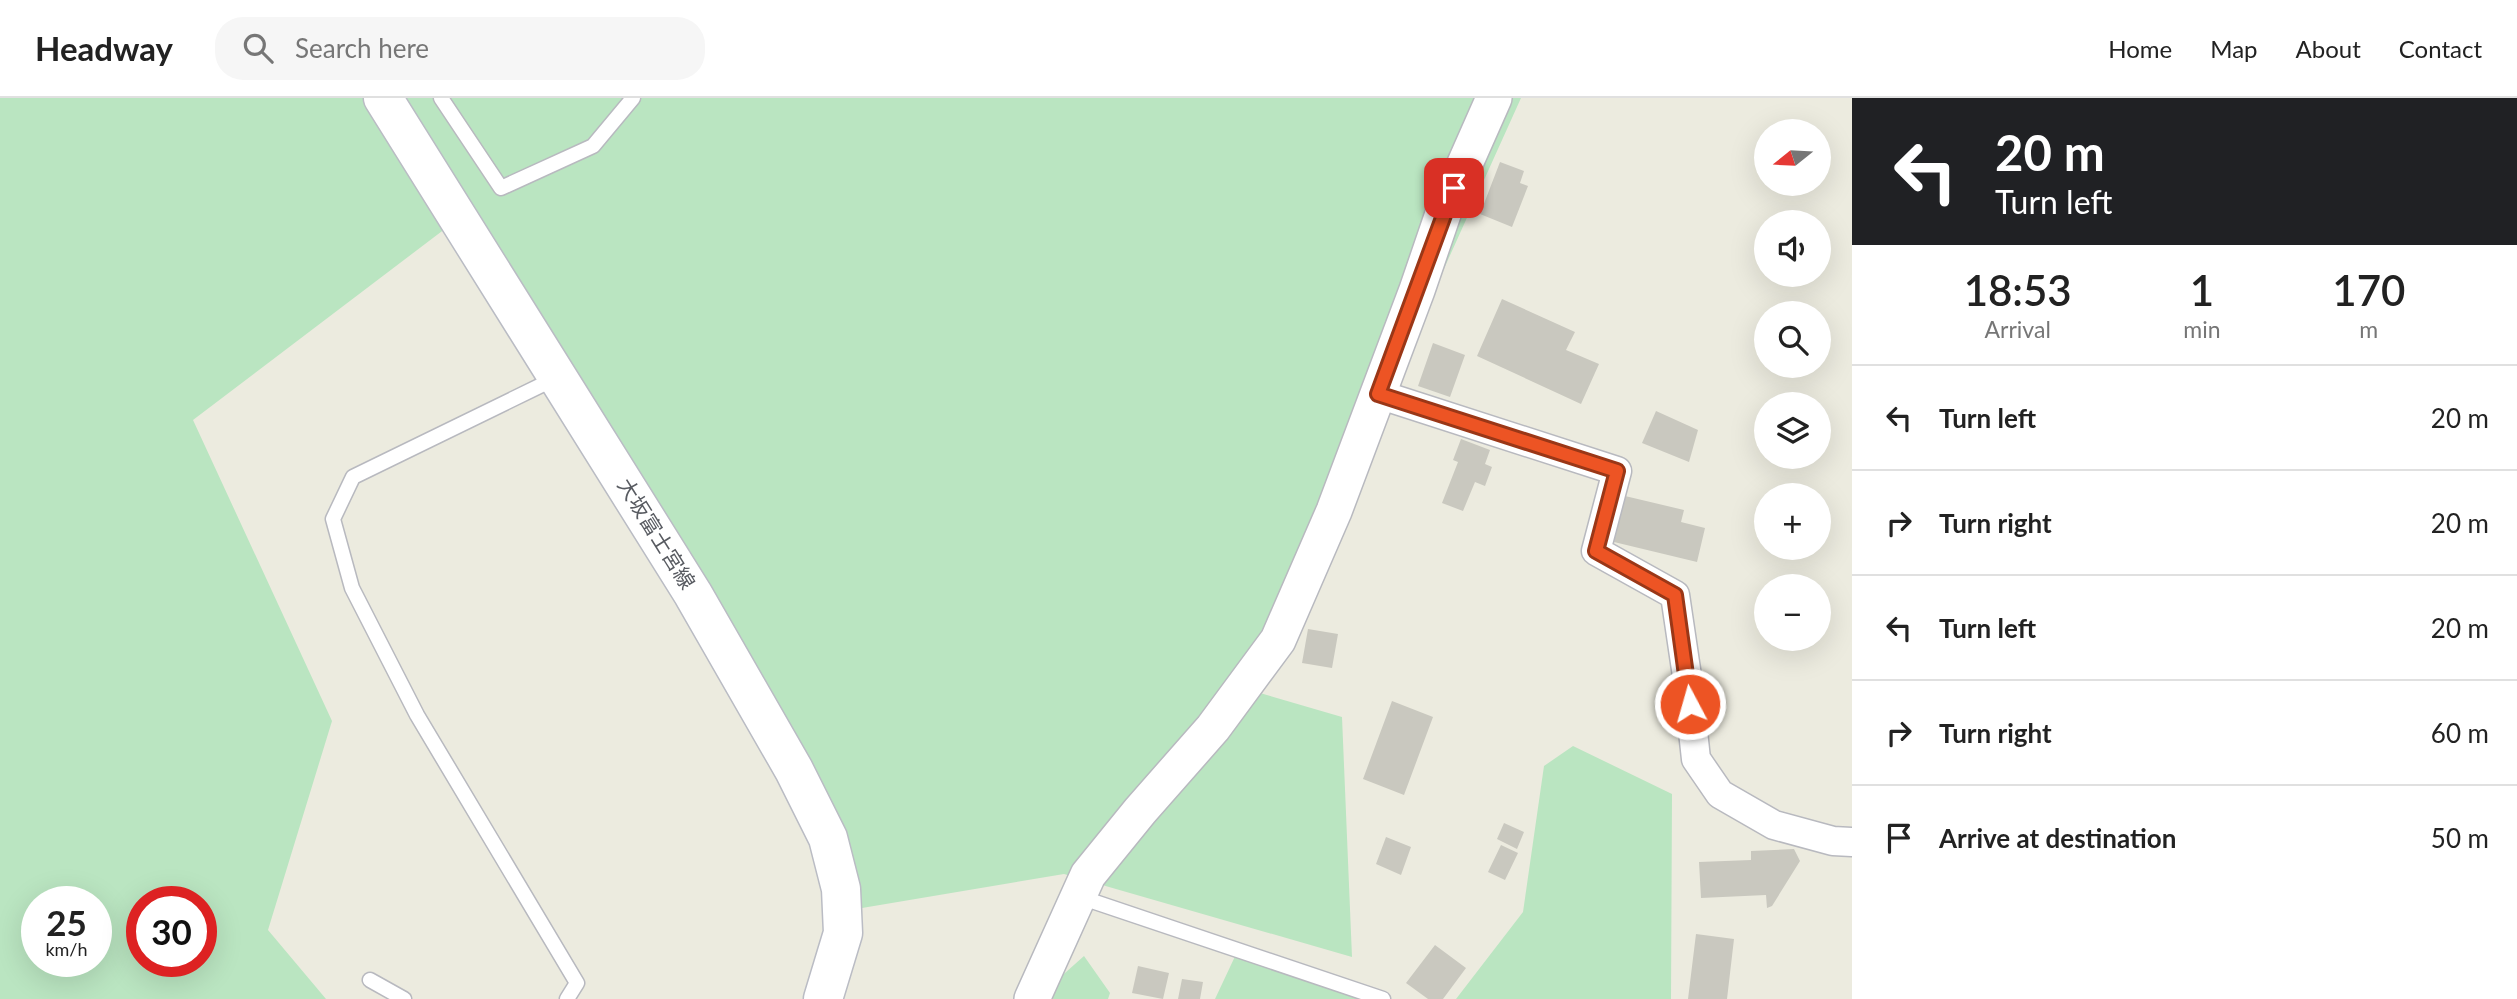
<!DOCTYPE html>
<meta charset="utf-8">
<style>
:root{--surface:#fff;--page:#f6f6f6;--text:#222;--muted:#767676;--line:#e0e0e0}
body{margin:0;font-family:Lato,"Noto Sans JP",sans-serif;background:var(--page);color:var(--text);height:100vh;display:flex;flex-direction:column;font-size:26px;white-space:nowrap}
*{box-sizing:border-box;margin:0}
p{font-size:23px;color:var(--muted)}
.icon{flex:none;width:38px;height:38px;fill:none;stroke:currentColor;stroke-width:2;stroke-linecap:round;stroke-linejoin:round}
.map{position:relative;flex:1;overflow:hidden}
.sheet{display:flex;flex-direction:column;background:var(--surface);width:665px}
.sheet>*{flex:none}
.top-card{background:#202124;color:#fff;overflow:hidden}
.needle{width:46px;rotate:252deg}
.tools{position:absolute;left:1754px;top:21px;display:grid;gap:14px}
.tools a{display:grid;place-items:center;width:77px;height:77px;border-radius:50%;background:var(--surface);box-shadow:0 7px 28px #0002;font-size:35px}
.speed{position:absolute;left:21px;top:788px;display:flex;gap:14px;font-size:35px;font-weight:700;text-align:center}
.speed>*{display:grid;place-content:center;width:91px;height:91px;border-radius:50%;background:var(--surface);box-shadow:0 7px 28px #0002;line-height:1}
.speed small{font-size:18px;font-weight:400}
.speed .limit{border:10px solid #d22;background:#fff;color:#111}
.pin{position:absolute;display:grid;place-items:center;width:60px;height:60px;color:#fff;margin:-30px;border-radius:14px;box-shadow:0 4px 10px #0006}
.me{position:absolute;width:77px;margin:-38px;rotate:354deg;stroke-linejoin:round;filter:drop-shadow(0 0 5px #0008)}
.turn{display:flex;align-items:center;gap:24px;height:147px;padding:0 28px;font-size:32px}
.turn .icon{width:91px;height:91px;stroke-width:2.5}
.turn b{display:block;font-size:49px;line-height:60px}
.eta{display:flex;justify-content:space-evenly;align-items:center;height:119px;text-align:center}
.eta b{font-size:42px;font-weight:600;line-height:49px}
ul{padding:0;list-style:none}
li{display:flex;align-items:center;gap:21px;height:105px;padding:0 28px;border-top:2px solid var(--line)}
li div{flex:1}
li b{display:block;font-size:26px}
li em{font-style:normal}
header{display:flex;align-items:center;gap:42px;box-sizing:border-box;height:98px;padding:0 35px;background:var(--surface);border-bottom:2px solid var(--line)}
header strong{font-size:33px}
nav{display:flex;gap:38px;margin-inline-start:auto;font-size:24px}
.search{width:490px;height:63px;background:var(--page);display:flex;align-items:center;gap:18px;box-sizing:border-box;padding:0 24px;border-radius:28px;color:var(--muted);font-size:26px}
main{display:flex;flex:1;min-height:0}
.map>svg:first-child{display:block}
.green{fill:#bae5c1;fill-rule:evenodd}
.building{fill:#c9c8bf}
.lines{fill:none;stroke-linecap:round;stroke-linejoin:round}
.service-casing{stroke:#b8b9bf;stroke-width:17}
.minor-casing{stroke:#b8b9bf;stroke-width:31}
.tertiary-casing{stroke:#b8b9bf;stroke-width:38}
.secondary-casing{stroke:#babcc4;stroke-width:41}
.service{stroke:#fff;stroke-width:14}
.minor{stroke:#fff;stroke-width:28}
.tertiary{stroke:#fff;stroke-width:35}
.secondary{stroke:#fff;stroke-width:38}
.route-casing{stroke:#9a3717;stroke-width:18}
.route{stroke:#ed5424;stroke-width:12}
.labels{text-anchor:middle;stroke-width:5;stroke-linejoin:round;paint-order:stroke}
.street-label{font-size:21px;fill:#585b61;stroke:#fff}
</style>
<header>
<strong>Headway</strong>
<div class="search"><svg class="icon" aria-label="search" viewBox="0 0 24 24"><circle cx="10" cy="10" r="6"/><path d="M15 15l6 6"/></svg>Search here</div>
<nav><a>Home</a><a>Map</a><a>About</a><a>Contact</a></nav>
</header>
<main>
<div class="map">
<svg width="1852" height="901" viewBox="0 0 1852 901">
<rect width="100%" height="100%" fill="#ecebdf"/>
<!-- green -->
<path class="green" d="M0,0H1521L1327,430L1243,590L1342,619L1352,859L1064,776L862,810L458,121L193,322L332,623L268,832L326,901H0ZM37,803H96V863H37ZM142,803H201V863H142Z
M1573,648L1672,696L1671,901H1456L1523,814L1544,668Z
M1238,852L1379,901H1215Z
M1084,858L1110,895L1108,901H1052L1056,883Z"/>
<!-- building -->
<path class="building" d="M1500,64L1524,73L1520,85L1528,88L1512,129L1480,116Z
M1502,201L1575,234L1566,252L1599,266L1581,306L1477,258Z
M1433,245L1465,257L1450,299L1418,288Z
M1656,313L1698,332L1689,364L1642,345Z
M1461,341L1490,352L1485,366L1492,369L1485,388L1475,384L1463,413L1442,405L1458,364L1453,362Z
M1625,398L1684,412L1681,424L1705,430L1697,464L1614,444Z
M1308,531L1338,536L1332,570L1302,565Z
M1392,603L1433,619L1404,697L1363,681Z
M1504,725L1524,734L1517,751L1497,741Z
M1386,739L1411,749L1401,777L1376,766Z
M1501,747L1518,755L1505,782L1488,774Z
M1794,751L1800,763L1772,808L1767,810L1766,797L1701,800L1699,764L1751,762V753Z
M1696,836L1734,841L1727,901H1688Z
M1435,847L1466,870L1443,901H1428L1406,885Z
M1138,868L1169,875L1163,901L1132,895Z
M1182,881L1203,884L1200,901H1178Z"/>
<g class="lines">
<defs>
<path id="service" d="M441,0L501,90L593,48L633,0
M556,280L353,379L333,421L352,490L417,617L577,885L567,901
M1080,799L1383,901
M370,882L404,901"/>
<path id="minor" d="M1378,296L1617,373L1596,453L1675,497L1687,578L1696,661L1720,696L1774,727L1833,743L1852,744"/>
<path id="tertiary" d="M1032,901L1088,777L1140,713L1213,630L1278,542L1334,413L1417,192L1444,113L1494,0"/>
<path id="secondary" d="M383,0L693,496L794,672L828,740L841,791L843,835L823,901"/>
</defs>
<!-- service casing -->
<use href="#service" class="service-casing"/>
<!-- minor casing -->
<use href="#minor" class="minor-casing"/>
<!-- tertiary casing -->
<use href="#tertiary" class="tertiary-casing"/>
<!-- secondary casing -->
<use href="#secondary" class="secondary-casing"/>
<!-- service -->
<use href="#service" class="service"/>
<!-- minor -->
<use href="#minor" class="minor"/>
<!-- tertiary -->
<use href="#tertiary" class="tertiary"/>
<!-- secondary -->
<use href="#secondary" class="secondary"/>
</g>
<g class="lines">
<defs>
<path id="route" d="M1454,90L1378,296L1617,373L1596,453L1675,497L1690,606"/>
</defs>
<!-- route casing -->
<use href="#route" class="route-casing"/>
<!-- route -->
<use href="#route" class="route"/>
</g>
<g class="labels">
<!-- street labels -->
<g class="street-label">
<text transform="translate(656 436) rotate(58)" y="7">大坂富士宮線</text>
</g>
</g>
</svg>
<div class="tools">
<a><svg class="needle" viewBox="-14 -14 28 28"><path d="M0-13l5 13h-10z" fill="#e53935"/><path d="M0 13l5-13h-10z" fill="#767676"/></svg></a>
<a><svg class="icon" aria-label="sound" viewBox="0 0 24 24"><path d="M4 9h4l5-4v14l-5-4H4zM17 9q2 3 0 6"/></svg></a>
<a><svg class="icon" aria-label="search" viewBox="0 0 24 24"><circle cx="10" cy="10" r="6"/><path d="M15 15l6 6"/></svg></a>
<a><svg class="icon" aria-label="layers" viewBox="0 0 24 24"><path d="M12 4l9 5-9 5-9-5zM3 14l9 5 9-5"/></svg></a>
<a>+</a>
<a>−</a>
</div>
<div class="speed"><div>25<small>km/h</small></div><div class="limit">30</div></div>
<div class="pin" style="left:1454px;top:90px;background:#d93025"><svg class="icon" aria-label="arrive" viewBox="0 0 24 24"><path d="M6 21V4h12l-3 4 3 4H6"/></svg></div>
<svg class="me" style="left:1690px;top:606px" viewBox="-20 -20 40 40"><circle r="17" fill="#ed5424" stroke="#fff" stroke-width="3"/><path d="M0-11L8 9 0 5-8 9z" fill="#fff"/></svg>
</div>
<section class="sheet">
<div class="top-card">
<div class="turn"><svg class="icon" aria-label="left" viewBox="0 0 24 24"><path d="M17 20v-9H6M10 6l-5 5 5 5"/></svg><div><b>20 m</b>Turn left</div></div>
</div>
<div class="eta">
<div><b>18:53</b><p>Arrival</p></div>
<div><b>1</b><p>min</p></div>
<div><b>170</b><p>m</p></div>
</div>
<ul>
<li><svg class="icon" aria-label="left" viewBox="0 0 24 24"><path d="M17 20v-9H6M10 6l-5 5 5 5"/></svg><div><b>Turn left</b></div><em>20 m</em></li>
<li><svg class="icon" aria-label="right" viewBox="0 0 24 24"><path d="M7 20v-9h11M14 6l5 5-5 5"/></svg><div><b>Turn right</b></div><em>20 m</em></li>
<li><svg class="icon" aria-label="left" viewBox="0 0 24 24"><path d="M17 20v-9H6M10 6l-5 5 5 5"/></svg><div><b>Turn left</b></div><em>20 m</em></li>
<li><svg class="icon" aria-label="right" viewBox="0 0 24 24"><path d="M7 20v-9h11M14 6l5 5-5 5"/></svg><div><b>Turn right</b></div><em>60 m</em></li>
<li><svg class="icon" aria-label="arrive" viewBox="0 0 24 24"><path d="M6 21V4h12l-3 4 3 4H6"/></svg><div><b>Arrive at destination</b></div><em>50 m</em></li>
</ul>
</section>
</main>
